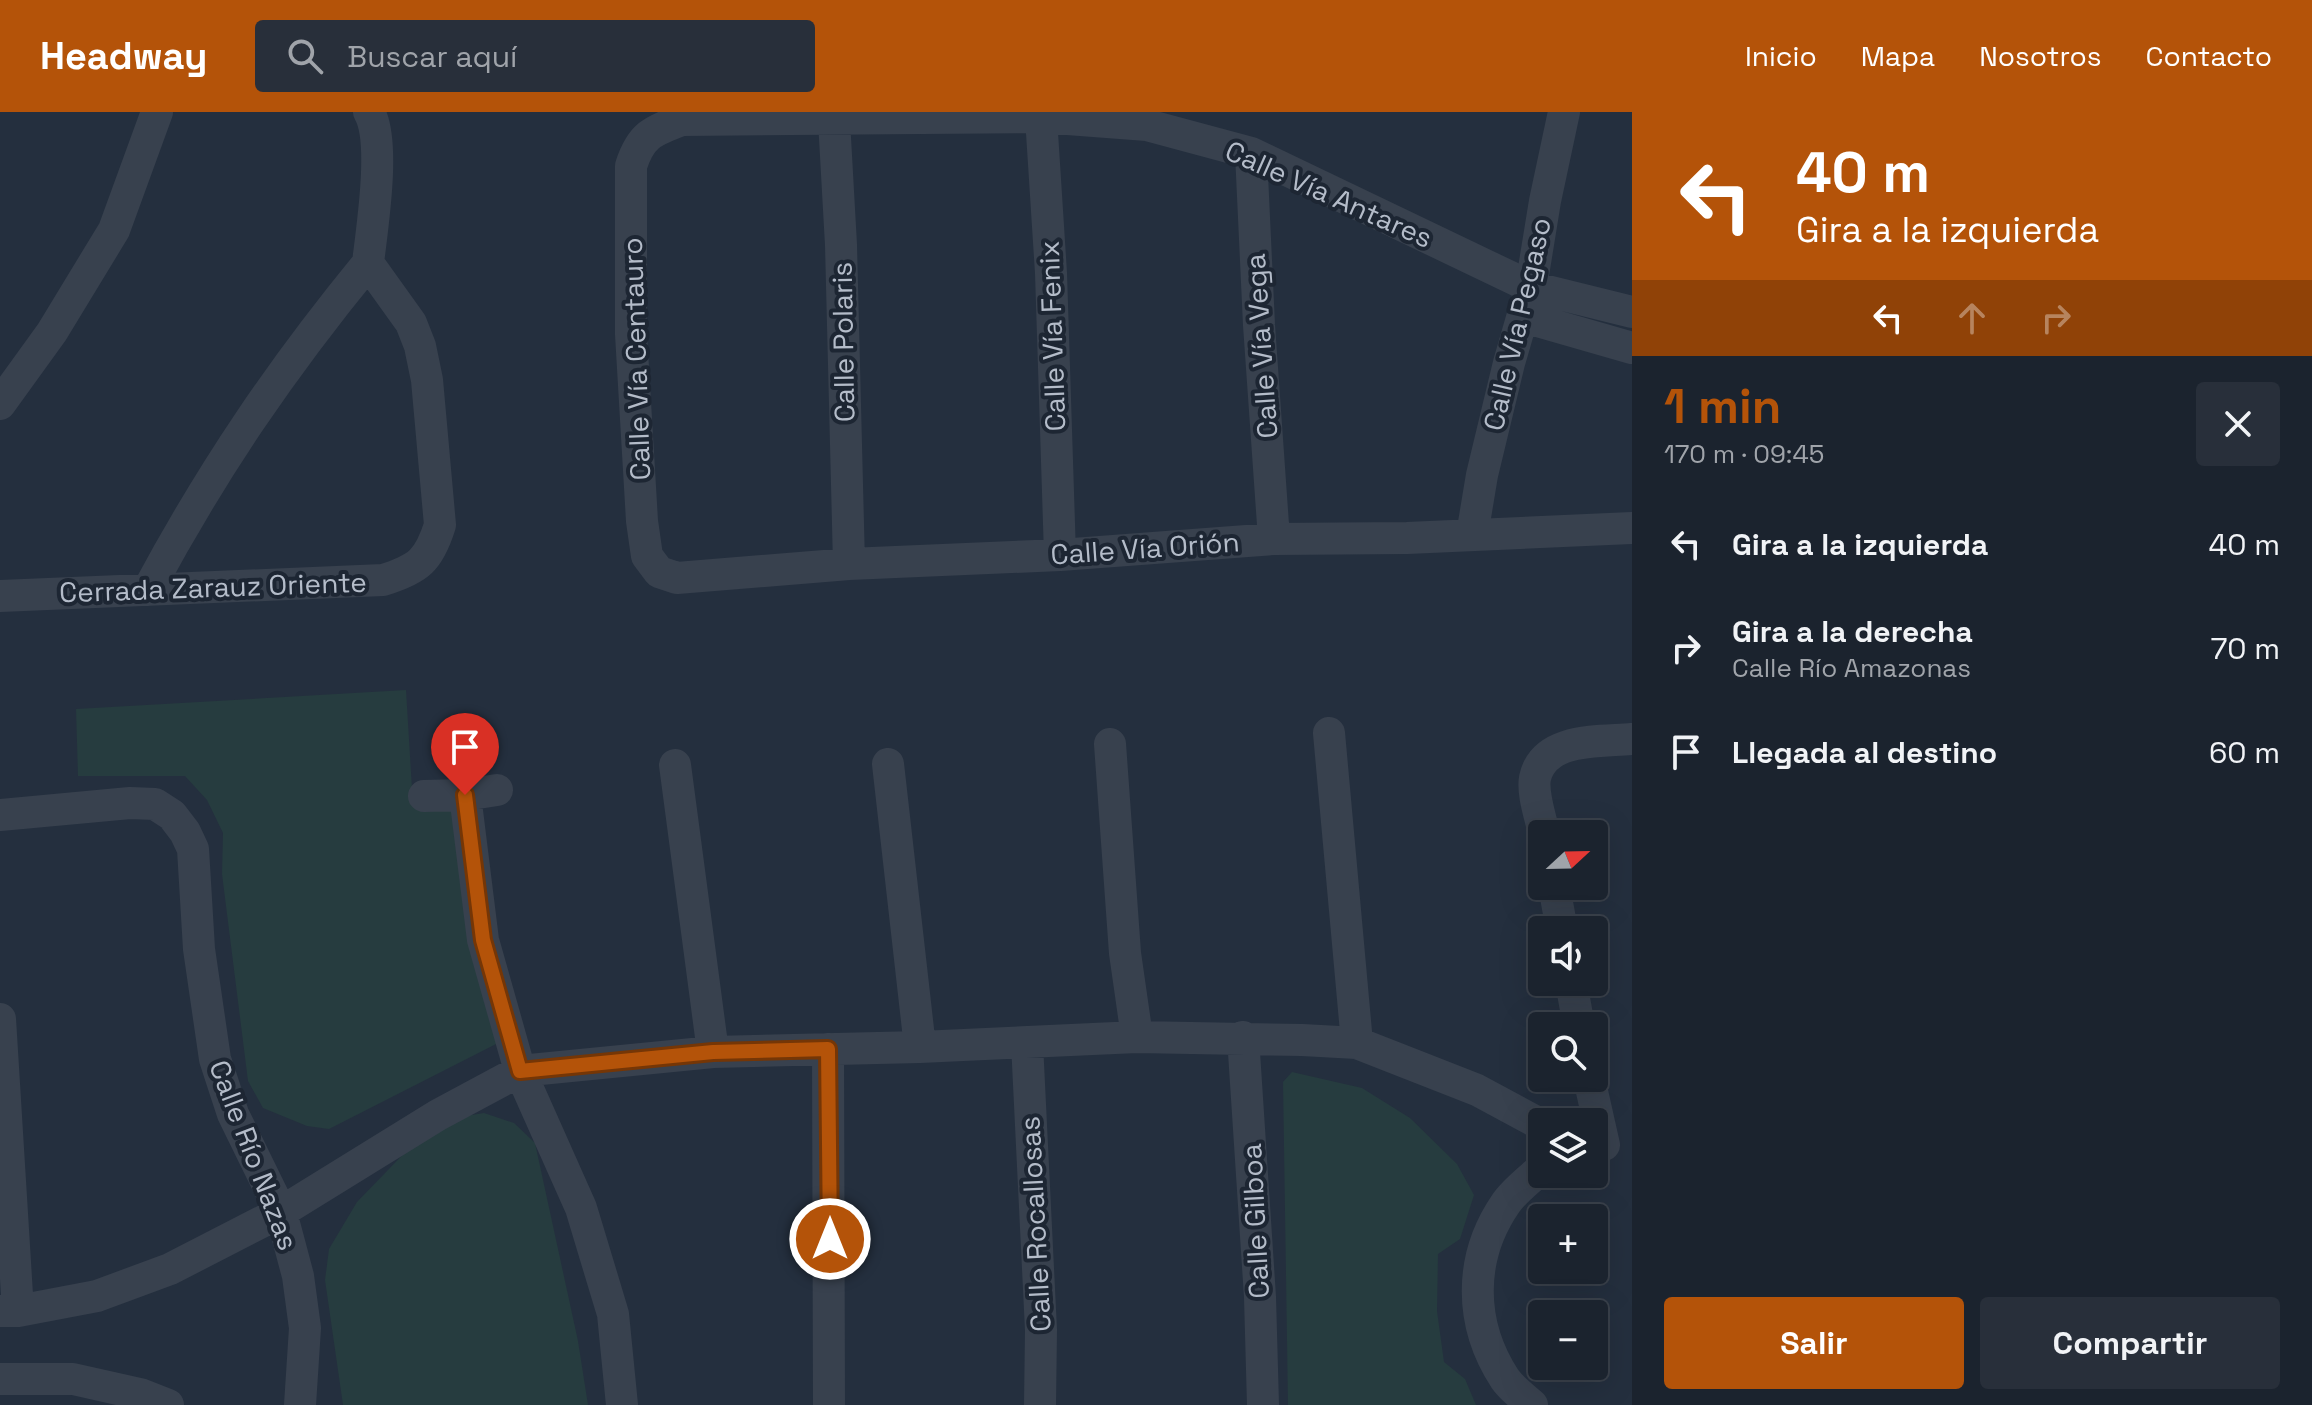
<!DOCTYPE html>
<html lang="es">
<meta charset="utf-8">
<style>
:root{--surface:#1b232e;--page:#282f3a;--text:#f1f3f6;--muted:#a0a4aa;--line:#39404a;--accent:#b45309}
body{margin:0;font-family:"Space Grotesk",sans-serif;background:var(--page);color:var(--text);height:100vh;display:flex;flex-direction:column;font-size:30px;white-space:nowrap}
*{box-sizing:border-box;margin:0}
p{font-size:26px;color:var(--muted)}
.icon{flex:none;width:44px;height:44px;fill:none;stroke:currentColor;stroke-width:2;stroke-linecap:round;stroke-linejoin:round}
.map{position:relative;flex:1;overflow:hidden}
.drawer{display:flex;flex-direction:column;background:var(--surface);width:680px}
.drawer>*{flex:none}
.hud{background:#b45309;color:#fff;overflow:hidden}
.needle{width:52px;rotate:68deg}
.controls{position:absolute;left:1528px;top:708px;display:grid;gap:16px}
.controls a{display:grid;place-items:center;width:80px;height:80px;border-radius:8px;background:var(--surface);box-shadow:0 8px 32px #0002,0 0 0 2px var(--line);font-size:40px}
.pin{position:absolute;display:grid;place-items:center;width:68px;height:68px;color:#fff;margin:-82px -34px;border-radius:50% 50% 50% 0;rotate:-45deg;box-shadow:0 0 8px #0007}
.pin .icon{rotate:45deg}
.me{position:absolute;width:88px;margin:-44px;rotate:0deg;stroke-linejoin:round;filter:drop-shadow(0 0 6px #0008)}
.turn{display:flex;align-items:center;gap:28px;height:168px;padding:0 32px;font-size:36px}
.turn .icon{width:104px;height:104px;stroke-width:2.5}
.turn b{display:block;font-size:56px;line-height:68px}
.lanes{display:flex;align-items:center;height:76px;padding:0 32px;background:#0003;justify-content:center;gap:40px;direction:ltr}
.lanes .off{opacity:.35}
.round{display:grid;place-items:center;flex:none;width:84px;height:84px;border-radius:8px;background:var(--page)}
.headline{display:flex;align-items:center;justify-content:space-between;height:136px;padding:0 32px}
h1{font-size:48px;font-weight:600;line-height:60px;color:var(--accent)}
.primary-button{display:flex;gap:16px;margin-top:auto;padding:16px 32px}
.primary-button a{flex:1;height:92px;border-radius:8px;background:var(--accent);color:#fff;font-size:32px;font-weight:600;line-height:92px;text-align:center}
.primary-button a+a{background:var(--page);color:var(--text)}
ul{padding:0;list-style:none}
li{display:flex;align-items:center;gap:24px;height:104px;padding:0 32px}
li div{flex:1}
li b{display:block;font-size:30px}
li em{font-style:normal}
header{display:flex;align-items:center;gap:48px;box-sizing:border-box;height:112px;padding:0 40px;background:var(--accent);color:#fff}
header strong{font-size:38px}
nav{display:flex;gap:44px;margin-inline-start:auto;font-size:28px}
.search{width:560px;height:72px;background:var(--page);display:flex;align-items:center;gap:20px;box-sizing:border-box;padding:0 28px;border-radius:8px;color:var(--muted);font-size:30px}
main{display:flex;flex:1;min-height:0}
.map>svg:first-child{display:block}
.green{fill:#263c3f}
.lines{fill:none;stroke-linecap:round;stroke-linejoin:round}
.minor{stroke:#38414e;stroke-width:32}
.route-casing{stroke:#753606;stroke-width:20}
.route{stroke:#b45309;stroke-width:14}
.labels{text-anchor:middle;stroke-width:8;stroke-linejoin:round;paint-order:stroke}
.street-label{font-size:28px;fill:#b4bcc9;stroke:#1d2633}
</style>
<header>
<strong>Headway</strong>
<div class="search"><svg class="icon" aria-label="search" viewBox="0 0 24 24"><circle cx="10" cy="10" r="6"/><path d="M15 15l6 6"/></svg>Buscar aquí</div>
<nav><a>Inicio</a><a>Mapa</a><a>Nosotros</a><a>Contacto</a></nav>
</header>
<main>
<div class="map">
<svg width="1632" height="1293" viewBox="0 0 1632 1293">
<rect width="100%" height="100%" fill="#242f3e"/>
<!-- green -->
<path class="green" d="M406,578L413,693L464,691L500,930L329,1017L307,1014L263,996L248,969L222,762L223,721L207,688L185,664H78L76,597Z
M1292,960L1362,976L1410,1006L1457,1052L1474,1083L1460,1127L1438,1142L1437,1199L1444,1250L1465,1267L1476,1293H1288L1283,970Z
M484,1001L514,1011L535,1031L578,1229L588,1293H343L325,1168L329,1137L357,1090L418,1027L466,1004Z"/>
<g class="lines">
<!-- minor -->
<path class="minor" d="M1041,5L1051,161L1060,443
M834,8L841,133L849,452
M1251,41L1259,213L1274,427
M368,151C372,116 386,29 369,0
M1632,200L1531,175L1251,41L1147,13L1041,5L682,8C652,19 641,23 631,54V222L642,409L647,444L659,460L677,466L849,452L1060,443L1274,427L1407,426L1632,416
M1524,205L1632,236
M0,292L52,220L114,118L157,0
M1472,423L1482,363L1509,251L1531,175L1545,89L1564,0
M148,478C213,357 281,257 368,151
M0,484L383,468C419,457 429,448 440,413L427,268L420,234L411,211L368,151
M1329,621L1357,931
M1110,632L1125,841L1137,925
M888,652L920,935
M675,653L713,940
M465,683L483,828L520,959L581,1096L613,1202L622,1293
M424,684L465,683L497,678
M0,703L130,691L155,692L172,703L185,720L193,737L199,837L215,947L233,1002L281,1100L298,1164L305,1216L300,1293
M1544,722C1541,706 1532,682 1535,666C1544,625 1600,630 1632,627
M1554,774L1562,818
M1571,870L1579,914
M0,907L18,1199
M1243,925L1260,1185L1263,1293
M1027,931L1041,1218L1040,1293
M828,937L829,1293
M1589,966L1604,1033
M0,1199H18L97,1184L170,1157L281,1100L438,1003L520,959L713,940L920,935L1137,925L1302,928L1357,931L1477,978L1542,1013
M0,1267H73L140,1282L168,1293
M1532,1293C1523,1285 1512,1277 1505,1267C1469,1212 1468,1146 1506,1091C1515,1078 1530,1067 1542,1056"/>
</g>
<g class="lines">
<defs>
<path id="route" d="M465,683L483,828L520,959L713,940L828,937L830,1127"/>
</defs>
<!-- route casing -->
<use href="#route" class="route-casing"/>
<!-- route -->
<use href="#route" class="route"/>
</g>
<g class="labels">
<!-- street labels -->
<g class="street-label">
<text transform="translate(1329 82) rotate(24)" y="10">Calle Vía Antares</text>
<text transform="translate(1517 212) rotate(-77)" y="10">Calle Vía Pegaso</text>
<text transform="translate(1052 224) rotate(-92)" y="10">Calle Vía Fenix</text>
<text transform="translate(843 230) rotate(-91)" y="10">Calle Polaris</text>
<text transform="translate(1261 234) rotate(-94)" y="10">Calle Vía Vega</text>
<text transform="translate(636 247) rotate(-92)" y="10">Calle Vía Centauro</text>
<text transform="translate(1145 436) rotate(-4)" y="10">Calle Vía Orión</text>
<text transform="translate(213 475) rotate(-2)" y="10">Cerrada Zarauz Oriente</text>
<text transform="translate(254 1043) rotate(69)" y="10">Calle Río Nazas</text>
<text transform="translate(1255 1109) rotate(-93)" y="10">Calle Gilboa</text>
<text transform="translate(1035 1112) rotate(-93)" y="10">Calle Rocallosas</text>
</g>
</g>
</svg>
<div class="controls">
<a><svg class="needle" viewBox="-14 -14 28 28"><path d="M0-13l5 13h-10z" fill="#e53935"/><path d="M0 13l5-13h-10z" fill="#a0a4aa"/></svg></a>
<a><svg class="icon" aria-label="sound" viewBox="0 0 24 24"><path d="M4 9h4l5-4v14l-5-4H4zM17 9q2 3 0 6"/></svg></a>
<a><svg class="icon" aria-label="search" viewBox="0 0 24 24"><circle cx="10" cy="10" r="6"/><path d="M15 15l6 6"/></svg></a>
<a><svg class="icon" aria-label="layers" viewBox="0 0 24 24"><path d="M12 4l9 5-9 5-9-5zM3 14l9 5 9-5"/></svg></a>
<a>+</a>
<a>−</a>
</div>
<div class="pin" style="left:465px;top:683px;background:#d93025"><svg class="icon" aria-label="arrive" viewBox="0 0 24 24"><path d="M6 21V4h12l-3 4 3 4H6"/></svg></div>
<svg class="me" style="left:830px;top:1127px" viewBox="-20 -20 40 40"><circle r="17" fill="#b45309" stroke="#fff" stroke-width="3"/><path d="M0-11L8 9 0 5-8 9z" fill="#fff"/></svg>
</div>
<section class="drawer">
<div class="hud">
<div class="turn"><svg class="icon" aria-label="left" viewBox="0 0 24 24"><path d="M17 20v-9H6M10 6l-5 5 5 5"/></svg><div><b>40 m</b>Gira a la izquierda</div></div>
<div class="lanes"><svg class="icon" aria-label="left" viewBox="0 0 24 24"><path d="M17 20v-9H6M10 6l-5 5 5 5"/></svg><svg class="icon off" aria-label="ahead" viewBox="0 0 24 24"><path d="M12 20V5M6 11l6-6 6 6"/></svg><svg class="icon off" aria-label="right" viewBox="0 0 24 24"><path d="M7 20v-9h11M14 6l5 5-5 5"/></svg></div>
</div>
<div class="headline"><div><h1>1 min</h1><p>170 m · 09:45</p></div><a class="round"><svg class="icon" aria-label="close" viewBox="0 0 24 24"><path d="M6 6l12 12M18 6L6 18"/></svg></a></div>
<ul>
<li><svg class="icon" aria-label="left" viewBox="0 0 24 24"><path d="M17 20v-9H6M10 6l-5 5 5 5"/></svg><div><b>Gira a la izquierda</b></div><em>40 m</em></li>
<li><svg class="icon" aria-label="right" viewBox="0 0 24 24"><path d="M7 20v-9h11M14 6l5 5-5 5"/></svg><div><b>Gira a la derecha</b><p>Calle Río Amazonas</p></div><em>70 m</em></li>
<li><svg class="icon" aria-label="arrive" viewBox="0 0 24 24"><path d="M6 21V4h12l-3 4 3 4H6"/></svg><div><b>Llegada al destino</b></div><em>60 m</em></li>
</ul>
<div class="primary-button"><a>Salir</a><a>Compartir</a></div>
</section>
</main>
